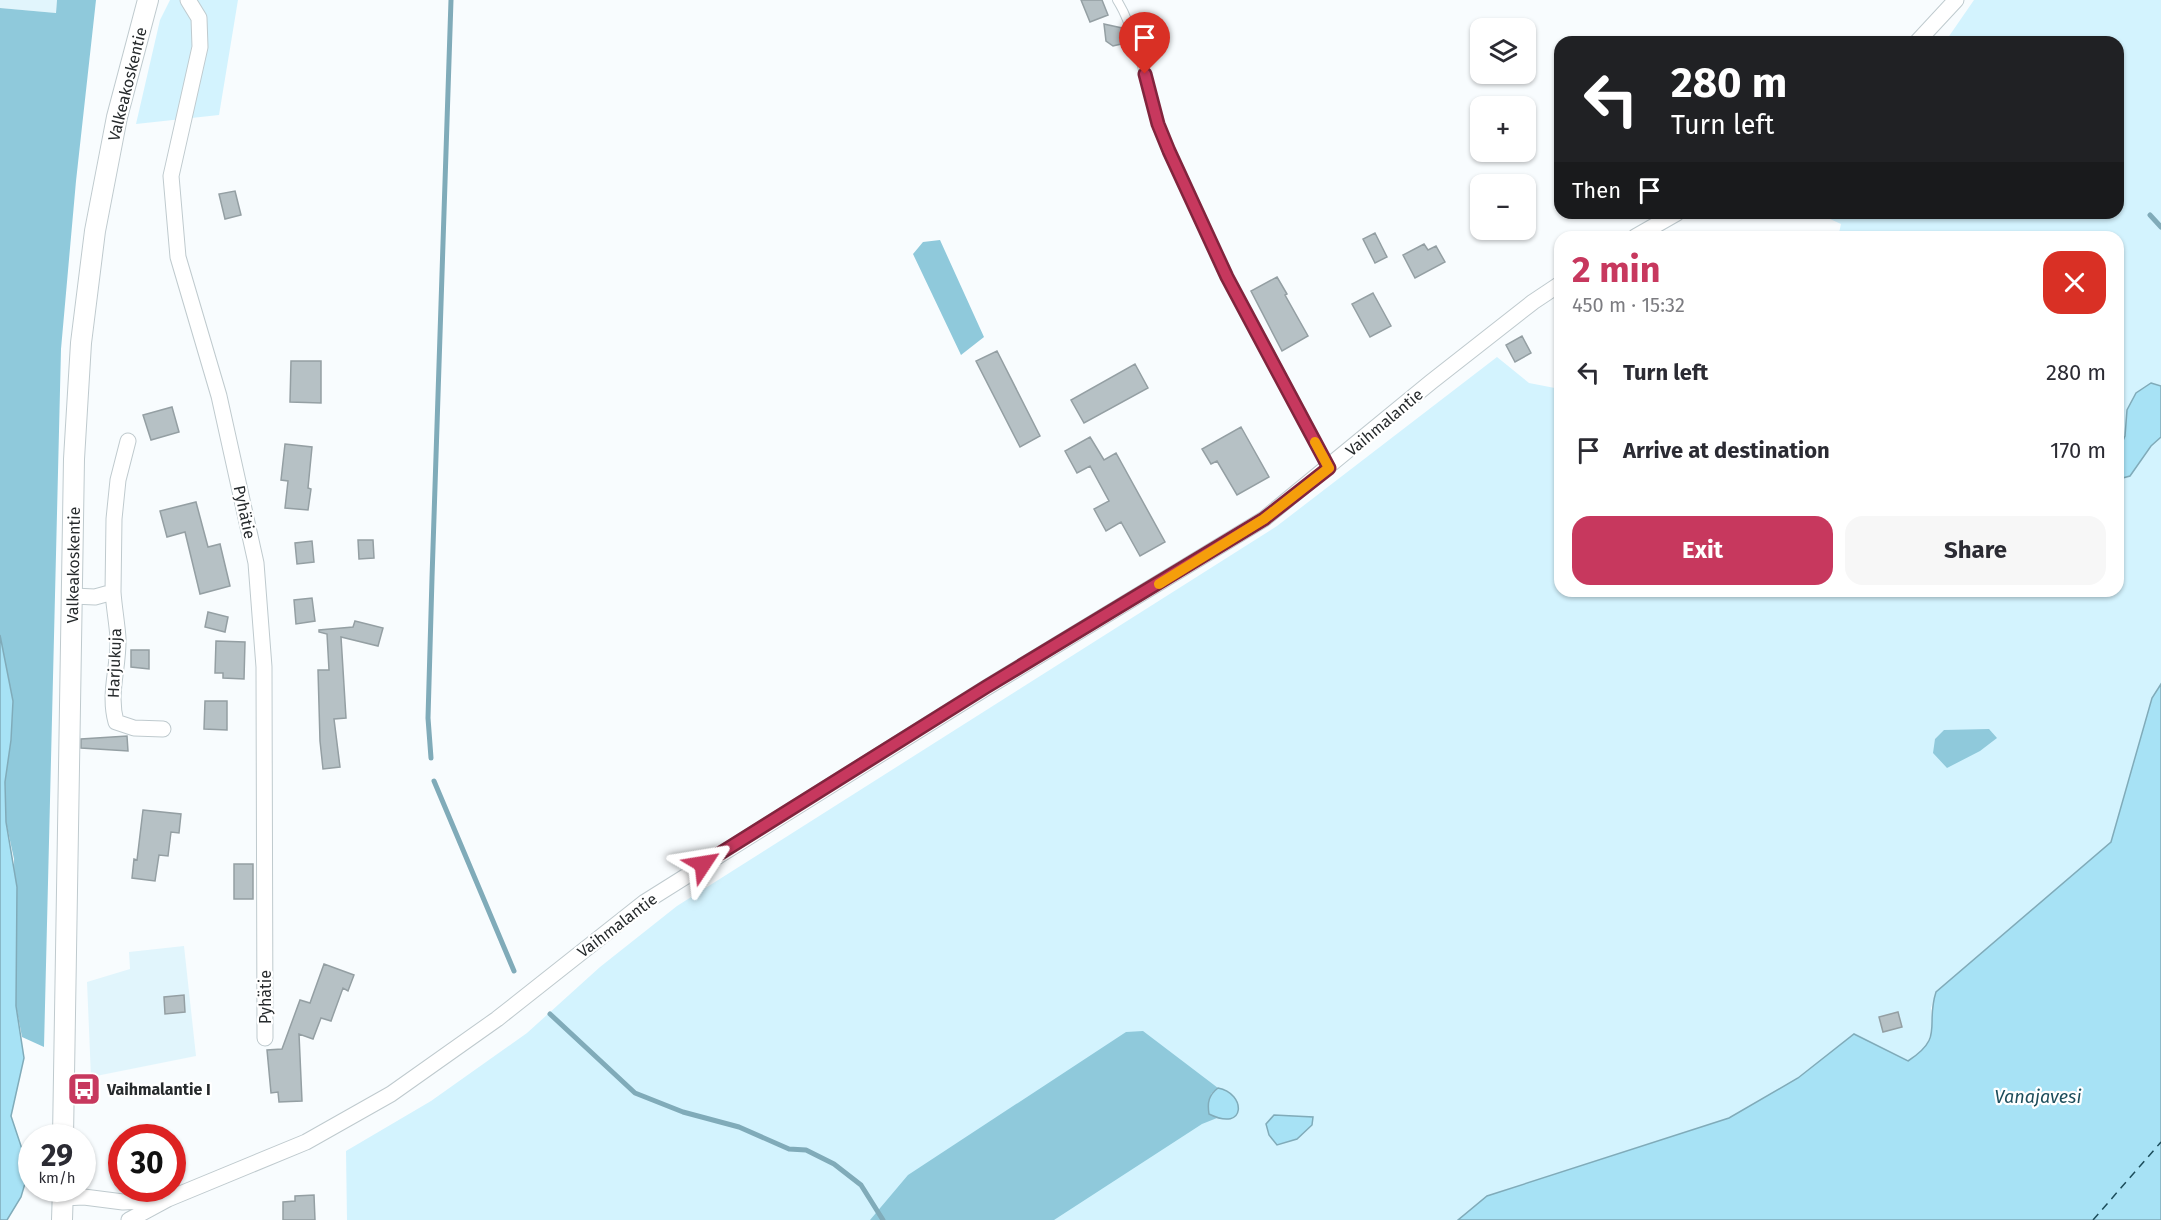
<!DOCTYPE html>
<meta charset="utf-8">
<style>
:root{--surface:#fff;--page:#f7f7f7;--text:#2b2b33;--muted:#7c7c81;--accent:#c7385e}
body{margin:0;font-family:"Fira Sans",sans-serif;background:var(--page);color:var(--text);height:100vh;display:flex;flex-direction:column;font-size:22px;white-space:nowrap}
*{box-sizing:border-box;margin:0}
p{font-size:20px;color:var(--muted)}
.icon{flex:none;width:33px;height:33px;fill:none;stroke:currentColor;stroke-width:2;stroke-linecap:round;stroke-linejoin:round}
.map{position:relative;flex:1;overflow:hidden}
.panel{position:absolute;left:1554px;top:231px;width:570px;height:366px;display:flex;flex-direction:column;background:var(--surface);border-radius:18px;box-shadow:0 2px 4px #0004}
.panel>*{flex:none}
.hud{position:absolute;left:1554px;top:36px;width:570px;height:183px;border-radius:18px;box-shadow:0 2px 4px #0004;background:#202124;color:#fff;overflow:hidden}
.controls{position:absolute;left:1470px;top:18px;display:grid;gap:12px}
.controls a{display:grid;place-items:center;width:66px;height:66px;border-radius:12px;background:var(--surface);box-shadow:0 2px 4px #0004;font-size:30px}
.speed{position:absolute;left:18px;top:1124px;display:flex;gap:12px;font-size:30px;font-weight:700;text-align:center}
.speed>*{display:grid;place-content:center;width:78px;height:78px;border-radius:50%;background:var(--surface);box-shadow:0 2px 4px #0004;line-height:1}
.speed small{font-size:15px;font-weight:400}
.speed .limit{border:9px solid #d22;background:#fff;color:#111}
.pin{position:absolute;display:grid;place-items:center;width:51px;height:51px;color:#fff;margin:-62px -26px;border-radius:50% 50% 50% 0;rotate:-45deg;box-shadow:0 0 6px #0007}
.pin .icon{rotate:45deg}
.me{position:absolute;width:66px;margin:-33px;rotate:57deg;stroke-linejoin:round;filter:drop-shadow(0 0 4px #0008)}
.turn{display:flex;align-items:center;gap:21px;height:126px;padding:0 18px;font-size:27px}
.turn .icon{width:78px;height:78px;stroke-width:2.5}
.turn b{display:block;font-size:42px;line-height:51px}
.then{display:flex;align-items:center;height:57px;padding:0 18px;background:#0003;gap:12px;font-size:22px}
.round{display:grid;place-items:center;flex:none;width:63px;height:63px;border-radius:18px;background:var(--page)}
.summary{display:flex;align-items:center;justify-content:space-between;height:102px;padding:0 18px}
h1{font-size:36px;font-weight:700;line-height:45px;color:var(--accent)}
.button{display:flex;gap:12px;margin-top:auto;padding:12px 18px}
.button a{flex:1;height:69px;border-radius:18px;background:var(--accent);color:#fff;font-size:24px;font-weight:700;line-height:69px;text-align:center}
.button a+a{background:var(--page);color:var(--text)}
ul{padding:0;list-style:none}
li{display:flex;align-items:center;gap:18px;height:78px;padding:0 18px}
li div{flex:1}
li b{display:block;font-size:22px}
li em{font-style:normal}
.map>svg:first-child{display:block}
.built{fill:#e1f5fc}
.green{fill:#d3f3fe}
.forest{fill:#8fc9db}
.water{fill:#a7e2f5;stroke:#80abb9;stroke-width:1.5}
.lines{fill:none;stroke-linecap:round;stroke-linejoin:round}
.stream{stroke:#80abb9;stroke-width:5}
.ferry{stroke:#1c4d5b;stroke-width:1.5;stroke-dasharray:8 6;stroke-linecap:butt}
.building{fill:#b6c1c5;stroke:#949fa3;stroke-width:1.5}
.service-casing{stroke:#bfcace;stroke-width:10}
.minor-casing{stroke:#bfcace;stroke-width:17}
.tertiary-casing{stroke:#bfcace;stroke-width:22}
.service{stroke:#fff;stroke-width:8}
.minor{stroke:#fff;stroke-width:15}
.tertiary{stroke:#fff;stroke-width:20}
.route-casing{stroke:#81243d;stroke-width:15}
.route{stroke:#c7385e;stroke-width:10}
.slow{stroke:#f59e0b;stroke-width:10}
.labels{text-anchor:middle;stroke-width:4.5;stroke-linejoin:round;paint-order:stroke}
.street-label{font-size:16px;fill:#262a2c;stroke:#fff}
.poi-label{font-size:16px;font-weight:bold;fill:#262a2c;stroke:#fff;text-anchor:start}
.water-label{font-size:18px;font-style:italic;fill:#1c4d5b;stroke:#fff}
</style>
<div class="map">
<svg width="2161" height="1220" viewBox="0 0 2161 1220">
<rect width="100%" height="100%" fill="#f8fcfe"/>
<!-- built -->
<path class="built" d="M0,0H57L56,13L0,8Z
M184,946L196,1056L91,1077L87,982L130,969L129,952Z"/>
<!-- green -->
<path class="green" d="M170,0H238L219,115L136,124L160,20Z
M1974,0H2161V684L2152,698L2111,842L1936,992L1931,1008L1933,1028L1925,1049L1908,1061L1854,1034L1798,1078L1729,1118L1487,1196L1458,1220H347L346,1151L431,1101L527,1033L600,967L677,906L1277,526L1497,357L1529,383L1560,389V591H2118V237H1838L1841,224L1817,213H2118V42H1945Z"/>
<!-- forest -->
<path class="forest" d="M57,0H96L76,181L61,349L44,1047L22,1037L16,1006L14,859L6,822L5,782L11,740L13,701L0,635V8L56,13Z
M940,240L984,337L961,355L913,254L923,242Z
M1989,729L1997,738L1980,751L1947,768L1933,753L1935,739L1944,730Z
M1143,1031L1218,1088L1211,1094L1209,1114L1217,1118L1202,1124L1054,1220H870L908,1175L1126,1032Z"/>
<!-- water -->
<path class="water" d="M2151,383L2161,386V437L2151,446L2130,476L2119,479L2118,452L2125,436L2127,410L2136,393Z
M0,635L13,701L11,740L5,782L6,822L17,887L16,1006L24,1058L11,1116L29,1170L21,1197L7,1220H0Z
M2161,684V1220H1458L1487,1196L1729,1118L1798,1078L1854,1034L1908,1061C1945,1037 1925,1026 1936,992L2111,842L2152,698Z
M1218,1088C1246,1093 1247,1133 1209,1114C1207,1102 1209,1095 1218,1088Z
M1274,1115L1313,1117L1312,1125L1297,1139L1277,1145L1269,1135L1266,1124Z"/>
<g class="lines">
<!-- stream -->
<path class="stream" d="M2150,215L2161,227
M431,758L428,718L432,578L451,0
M434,781L514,971
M550,1014L635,1093L683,1112L739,1127L789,1149L806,1150L834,1164L861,1185L883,1220"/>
<!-- ferry -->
<path class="ferry" d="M2093,1220L2161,1142"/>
</g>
<!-- building -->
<path class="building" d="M1081,0H1102L1108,15L1090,22Z
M1104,24L1122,28L1125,36L1121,44L1113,46L1106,41Z
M235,191L241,215L225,219L219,194Z
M1375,233L1387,257L1375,263L1363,239Z
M1424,244L1428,250L1436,246L1445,262L1415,278L1403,255Z
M1277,277L1287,294L1285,295L1308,336L1282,351L1251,291Z
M1373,293L1391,326L1370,337L1352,304Z
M1522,336L1531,353L1515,362L1506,345Z
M997,351L1040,436L1020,447L976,361Z
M291,361H321V403L290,402Z
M1135,364L1148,388L1084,423L1071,400Z
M172,407L179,432L151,440L143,415Z
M1241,427L1269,477L1237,495L1217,461L1211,464L1202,449Z
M1090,437L1104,460L1116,453L1165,542L1140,556L1121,522L1106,531L1094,509L1109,501L1090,466L1077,473L1065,451Z
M285,444L312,447L308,488L311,489L308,510L285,508L288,481L281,480Z
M196,502L208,547L220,544L230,586L200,594L185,532L167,537L160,511Z
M358,540H373L374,558L359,559Z
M312,541L314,562L297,564L295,543Z
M312,598L315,621L296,624L294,600Z
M208,612L228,617L225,632L205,627Z
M355,621L383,628L378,646L341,637L346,718L334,719L340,767L323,769L320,741L318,670H329L327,634L319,632V630L353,627Z
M216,641L245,642L244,679L223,678V673H215Z
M131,650H149V669L131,667Z
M205,701H227V730L204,729Z
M127,736L128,751L81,748V739Z
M143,810L181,814L179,833L171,832L168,856L159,855L155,881L132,878L134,859L137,860Z
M234,864H253V899H234Z
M324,964L354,975L348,991L343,988L331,1021L321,1018L313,1039L299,1034L302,1101L279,1102L278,1092L271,1093L267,1050L282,1049L300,1000L310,1003Z
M184,995L185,1012L165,1014L164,997Z
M1898,1012L1902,1027L1883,1032L1879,1017Z
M314,1195L315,1220H283V1202L295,1201V1196Z"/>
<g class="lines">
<defs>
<path id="service" d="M1117,0C1126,14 1131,30 1136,46C1147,81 1155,117 1169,150C1214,260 1273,363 1329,467"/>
<path id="minor" d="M188,0L199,18L200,47L171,176L178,257L219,396L256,563L264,667L265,1038
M1917,42L1956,0
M1635,237L1677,213
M113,592C114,607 117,623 118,638C119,667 108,693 116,722L134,728L163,729
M73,596L95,597L113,592L114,519L118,480L128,441
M63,1198L84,1197L123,1202L162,1200
M129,1220L168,1199L306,1142L391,1094L497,1019L645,902L986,688L1264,519L1431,382L1533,302L1560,284"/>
<path id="tertiary" d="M63,1137L74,459L81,343L95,231L117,117L148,0
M62,1220L63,1188"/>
</defs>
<!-- service casing -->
<use href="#service" class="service-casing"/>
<!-- minor casing -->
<use href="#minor" class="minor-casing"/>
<!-- tertiary casing -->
<use href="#tertiary" class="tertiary-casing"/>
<!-- service -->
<use href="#service" class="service"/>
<!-- minor -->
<use href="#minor" class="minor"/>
<!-- tertiary -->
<use href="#tertiary" class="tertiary"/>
</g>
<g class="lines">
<defs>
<path id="route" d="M703,864L986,687L1264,519L1329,468L1227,277L1169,151L1158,124L1145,74"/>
</defs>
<!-- route casing -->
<use href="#route" class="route-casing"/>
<!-- route -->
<use href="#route" class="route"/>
<!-- slow -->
<path class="slow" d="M1159,584L1264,519L1329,468L1315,442"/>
</g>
<!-- icons -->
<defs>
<symbol id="bus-square" viewBox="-11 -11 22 22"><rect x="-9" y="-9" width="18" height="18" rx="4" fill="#c7385e" stroke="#fff"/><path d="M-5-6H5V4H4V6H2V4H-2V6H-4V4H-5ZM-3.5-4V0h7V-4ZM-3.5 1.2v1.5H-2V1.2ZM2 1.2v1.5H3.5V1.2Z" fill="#fff"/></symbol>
</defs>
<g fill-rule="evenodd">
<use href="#bus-square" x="65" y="1070" width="38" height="38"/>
</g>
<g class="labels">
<!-- street labels -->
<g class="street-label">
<text transform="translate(127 84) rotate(-76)" y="6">Valkeakoskentie</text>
<text transform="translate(1384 422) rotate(-40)" y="6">Vaihmalantie</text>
<text transform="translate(245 512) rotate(78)" y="6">Pyhätie</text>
<text transform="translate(73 565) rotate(-89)" y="6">Valkeakoskentie</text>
<text transform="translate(114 663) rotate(-88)" y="6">Harjukuja</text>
<text transform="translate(617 925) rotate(-37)" y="6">Vaihmalantie</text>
<text transform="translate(265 997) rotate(-90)" y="6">Pyhätie</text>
</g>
<!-- poi labels -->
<g class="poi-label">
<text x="107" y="1095">Vaihmalantie I</text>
</g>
<!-- water labels -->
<g class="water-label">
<text x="2038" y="1103">Vanajavesi</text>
</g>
</g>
</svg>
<div class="controls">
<a><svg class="icon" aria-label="layers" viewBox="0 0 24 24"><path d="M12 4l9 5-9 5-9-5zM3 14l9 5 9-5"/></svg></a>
<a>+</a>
<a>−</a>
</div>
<div class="speed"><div>29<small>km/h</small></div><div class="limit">30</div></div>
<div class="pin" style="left:1145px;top:74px;background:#d93025"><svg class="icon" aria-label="arrive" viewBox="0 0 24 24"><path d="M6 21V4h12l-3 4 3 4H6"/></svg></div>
<svg class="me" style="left:703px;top:864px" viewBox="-20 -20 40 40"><path d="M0-17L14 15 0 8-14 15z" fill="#c7385e" stroke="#fff" stroke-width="4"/></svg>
<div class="hud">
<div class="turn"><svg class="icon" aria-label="left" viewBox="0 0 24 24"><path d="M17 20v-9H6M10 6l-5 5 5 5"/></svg><div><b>280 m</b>Turn left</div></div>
<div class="then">Then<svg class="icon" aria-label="arrive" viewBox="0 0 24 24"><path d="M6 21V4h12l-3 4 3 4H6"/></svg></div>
</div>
<section class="panel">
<div class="summary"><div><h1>2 min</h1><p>450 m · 15:32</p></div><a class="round" style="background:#d93025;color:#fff"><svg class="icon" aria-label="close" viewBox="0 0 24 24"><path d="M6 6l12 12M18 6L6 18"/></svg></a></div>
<ul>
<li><svg class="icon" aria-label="left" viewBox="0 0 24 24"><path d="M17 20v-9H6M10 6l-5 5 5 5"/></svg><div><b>Turn left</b></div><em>280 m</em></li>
<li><svg class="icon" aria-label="arrive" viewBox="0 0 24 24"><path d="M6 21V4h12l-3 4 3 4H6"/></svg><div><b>Arrive at destination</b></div><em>170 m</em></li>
</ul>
<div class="button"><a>Exit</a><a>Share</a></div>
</section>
</div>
